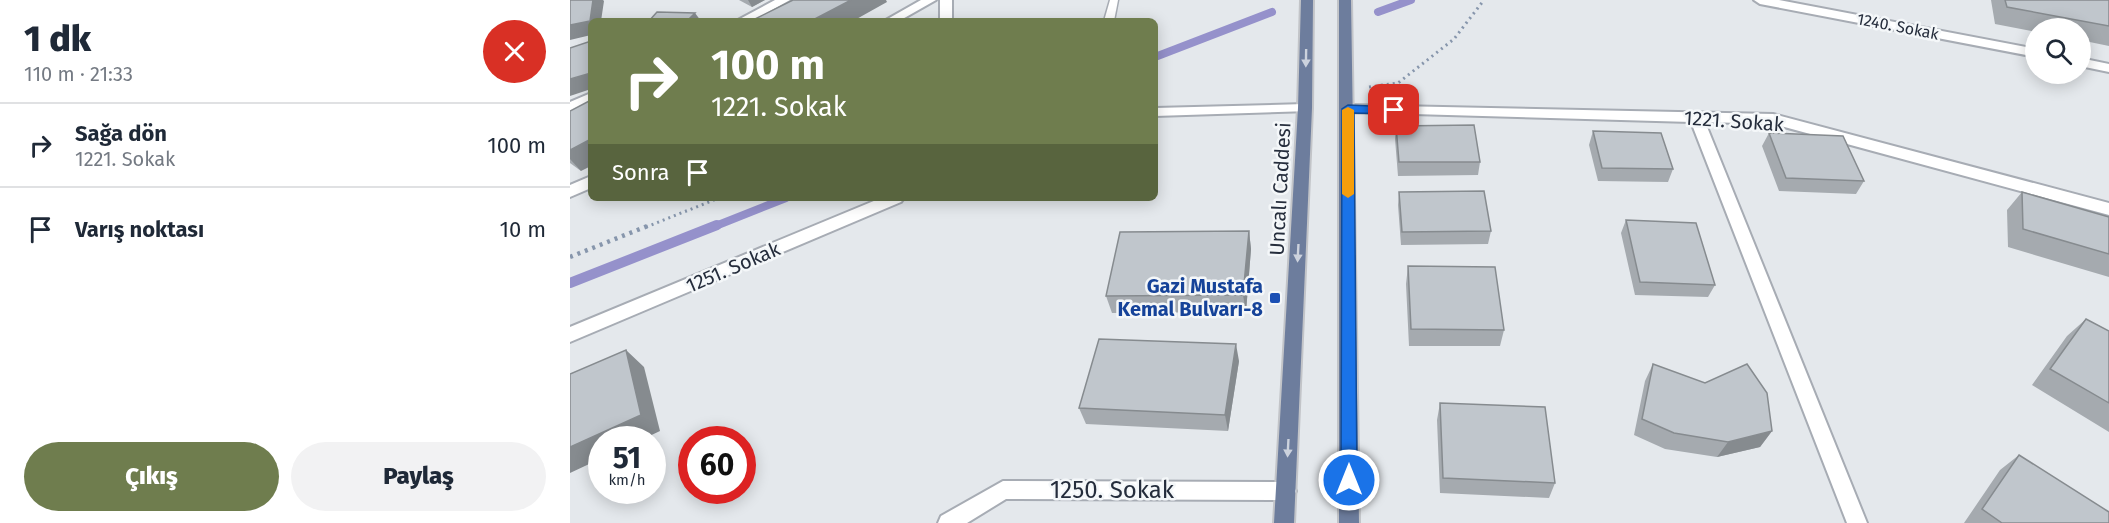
<!DOCTYPE html>
<html lang="tr">
<meta charset="utf-8">
<style>
:root{--surface:#fff;--page:#f2f2f3;--text:#1f2937;--muted:#747a83;--line:#e0e1e3;--accent:#6f7d4e}
body{margin:0;font-family:"Fira Sans",sans-serif;background:var(--page);color:var(--text);height:100vh;display:flex;flex-direction:column;font-size:22px;white-space:nowrap}
*{box-sizing:border-box;margin:0}
p{font-size:20px;color:var(--muted)}
.icon{flex:none;width:33px;height:33px;fill:none;stroke:currentColor;stroke-width:2;stroke-linecap:round;stroke-linejoin:round}
.map{position:relative;flex:1;overflow:hidden}
.panel{display:flex;flex-direction:column;background:var(--surface);width:570px}
.panel>*{flex:none}
.banner{position:absolute;left:18px;top:18px;width:570px;height:183px;border-radius:9px;box-shadow:0 3px 15px #0003;background:#6f7d4e;color:#fff;overflow:hidden}
.controls{position:absolute;left:1455px;top:18px;display:grid;gap:12px}
.controls a{display:grid;place-items:center;width:66px;height:66px;border-radius:50%;background:var(--surface);box-shadow:0 3px 15px #0003;font-size:30px}
.speed{position:absolute;left:18px;top:426px;display:flex;gap:12px;font-size:30px;font-weight:700;text-align:center}
.speed>*{display:grid;place-content:center;width:78px;height:78px;border-radius:50%;background:var(--surface);box-shadow:0 3px 15px #0003;line-height:1}
.speed small{font-size:15px;font-weight:400}
.speed .limit{border:9px solid #d22;background:#fff;color:#111}
.pin{position:absolute;display:grid;place-items:center;width:51px;height:51px;color:#fff;margin:-26px;border-radius:12px;box-shadow:0 3px 9px #0006}
.me{position:absolute;width:66px;margin:-33px;rotate:0deg;stroke-linejoin:round;filter:drop-shadow(0 0 4px #0008)}
.turn{display:flex;align-items:center;gap:21px;height:126px;padding:0 24px;font-size:27px}
.turn .icon{width:78px;height:78px;stroke-width:2.5}
.turn b{display:block;font-size:42px;line-height:51px}
.then{display:flex;align-items:center;height:57px;padding:0 24px;background:#0003;gap:12px;font-size:22px}
.round{display:grid;place-items:center;flex:none;width:63px;height:63px;border-radius:32px;background:var(--page)}
.headline{display:flex;align-items:center;justify-content:space-between;height:102px;padding:0 24px}
h1{font-size:36px;font-weight:800;line-height:45px}
.button{display:flex;gap:12px;margin-top:auto;padding:12px 24px}
.button a{flex:1;height:69px;border-radius:36px;background:var(--accent);color:#fff;font-size:24px;font-weight:800;line-height:69px;text-align:center}
.button a+a{background:var(--page);color:var(--text)}
ul{padding:0;list-style:none}
li{display:flex;align-items:center;gap:18px;height:84px;padding:0 24px;border-top:2px solid var(--line)}
li div{flex:1}
li b{display:block;font-size:22px}
li em{font-style:normal}
main{display:flex;flex:1;min-height:0}
.map>svg:first-child{display:block}
.lines{fill:none;stroke-linecap:round;stroke-linejoin:round}
.stream-far1{stroke:#9591cb;stroke-width:8}
.stream{stroke:#9591cb;stroke-width:10}
.service-casing{stroke:#a7acb4;stroke-width:3}
.minor-casing{stroke:#a7acb4;stroke-width:4}
.primary-casing{stroke:#c2c4c8;stroke-width:4}
.path-far1{stroke:#8796ac;stroke-width:3;stroke-dasharray:2 4;stroke-linecap:butt}
.path{stroke:#8796ac;stroke-width:4.5;stroke-dasharray:3 5;stroke-linecap:butt}
.service{fill:#fff;fill-rule:evenodd}
.minor{fill:#fff;fill-rule:evenodd}
.primary{fill:#6d7d9d;fill-rule:evenodd}
.wall{fill:#a5aaaf}
.shaded-wall{fill:#868b8f}
.building{fill:#c0c6cc;stroke:#868b8f;stroke-width:1.5}
.oneway{fill:#ccd2dd}
.route{fill:#1a73e8;stroke:#114b97;stroke-width:1.5}
.slow{fill:#f59e0b}
.transit-dot{fill:#1a4fb4;stroke:#f4f7f9;stroke-width:2}
.labels{text-anchor:middle;stroke-width:5;stroke-linejoin:round;paint-order:stroke}
.far-street-label{font-size:16px;fill:#252d3c;stroke:#f4f7f9}
.street-label{font-size:20px;fill:#252d3c;stroke:#f4f7f9}
.transit-label{font-size:20px;font-weight:bold;fill:#164399;stroke:#f4f7f9;text-anchor:end}
.near-street-label{font-size:24px;fill:#252d3c;stroke:#f4f7f9}
</style>
<main>
<section class="panel">
<div class="headline"><div><h1>1 dk</h1><p>110 m · 21:33</p></div><a class="round" style="background:#d93025;color:#fff"><svg class="icon" aria-label="close" viewBox="0 0 24 24"><path d="M6 6l12 12M18 6L6 18"/></svg></a></div>
<ul>
<li><svg class="icon" aria-label="right" viewBox="0 0 24 24"><path d="M7 20v-9h11M14 6l5 5-5 5"/></svg><div><b>Sağa dön</b><p>1221. Sokak</p></div><em>100 m</em></li>
<li><svg class="icon" aria-label="arrive" viewBox="0 0 24 24"><path d="M6 21V4h12l-3 4 3 4H6"/></svg><div><b>Varış noktası</b></div><em>10 m</em></li>
</ul>
<div class="button"><a>Çıkış</a><a>Paylaş</a></div>
</section>
<div class="map">
<svg width="1539" height="523" viewBox="0 0 1539 523">
<rect width="100%" height="100%" fill="#e4e8ec"/>
<g class="lines">
<!-- stream-far1 -->
<path class="stream-far1" d="M808,12L841,0
M585,57L702,12
M143,227L216,198"/>
<!-- stream -->
<path class="stream" d="M0,283L147,225"/>
<defs>
<path id="service" d="M540,0H548L544,21H534Z"/>
<path id="minor" d="M205,0H220L182,21H166Z
M351,0H366L329,21H314Z
M370,0H382V21H370Z
M1184,0H1209L1466,49V57L1190,4Z
M1510,58L1539,64V72L1510,66Z
M21,93V103L0,112V102Z
M735,104L740,105L742,108L740,111L585,116V108Z
M778,105L1203,114L1539,203V215L1203,124L1135,122L1297,523H1277L1121,122L773,112L771,109L773,106Z
M21,176V188L0,197V185Z
M311,198H334L331,202L0,342V327Z
M433,481L716,482L723,484L726,491L723,498L716,500L436,499L397,523H368L371,516Z"/>
<path id="primary" d="M731,0H743L742,108L724,523H704L728,108Z
M769,0H781L789,523H769Z"/>
</defs>
<!-- service casing -->
<use href="#service" class="service-casing"/>
<!-- minor casing -->
<use href="#minor" class="minor-casing"/>
<!-- primary casing -->
<use href="#primary" class="primary-casing"/>
<!-- path-far1 -->
<path class="path-far1" d="M799,87L828,83L884,39L914,0
M76,227L149,198"/>
<!-- path -->
<path class="path" d="M0,257L80,225"/>
<!-- service -->
<use href="#service" class="service"/>
<!-- minor -->
<use href="#minor" class="minor"/>
<!-- primary -->
<use href="#primary" class="primary"/>
</g>
<!-- wall -->
<path class="wall" d="M169,0H195L182,7Z
M1421,0H1539V46L1510,40V28H1466V32L1425,24Z
M0,111L11,171L0,163Z
M826,126L910,162L908,175L828,176L825,139Z
M1023,131L1103,169L1098,182L1028,181L1019,145Z
M1199,133L1294,181L1286,194L1209,191L1192,146Z
M829,192L921,231L918,244L831,245L828,205Z
M1452,192L1539,217V277L1438,247L1437,210Z
M1056,220L1145,285L1138,297L1065,295L1051,233Z
M679,231L681,249L676,312L542,313L536,296Z
M838,266L934,330L930,346H839L836,284Z
M1516,319L1539,331V432L1462,385L1497,336Z
M669,361L658,431L516,424L509,408Z
M1083,364L1202,431L1190,447L1147,457L1095,449L1064,435L1075,381Z
M870,403L985,483L979,498L870,493L867,420Z
M1449,455L1539,523H1394L1430,470Z"/>
<!-- shaded-wall -->
<path class="shaded-wall" d="M23,0H33L34,1L31,21H21V35L0,40V25Z
M178,0H195L182,7Z
M281,0H316L317,2L283,21H241Z
M125,13L131,21H117Z
M21,73V89L0,96V79Z
M21,139V166L11,171L0,159V150Z
M679,231L681,249L676,312L673,295Z
M666,344L669,361L658,431L655,415Z
M56,350L74,367L90,431L71,440H32V458L0,473V447Z
M1202,431L1190,447L1147,457L1158,442Z"/>
<!-- building -->
<path class="building" d="M0,0H23L20,21L0,25Z
M223,0H281L241,21H181Z
M1435,0H1539V26L1437,7Z
M87,12L125,13L117,21H79Z
M21,41V73L0,79V48Z
M21,100V139L0,150V111Z
M904,125L910,162H829L826,126Z
M1023,131L1091,133L1103,169L1032,168Z
M1199,133L1273,136L1294,181L1216,178Z
M914,191L921,231L832,232L829,192Z
M1452,192L1539,217V254L1453,229Z
M1056,220L1126,223L1145,285L1070,282Z
M679,231L673,295L536,296L550,232Z
M838,266L925,267L934,330L841,329Z
M1516,319L1539,331V403L1480,369Z
M529,339L666,344L655,415L509,408Z
M56,350L71,415L0,447V374Z
M1083,364L1135,383L1177,364L1197,393L1202,431L1158,442L1104,433L1072,419Z
M870,403L975,407L985,483L873,478Z
M1449,455L1539,512V523H1432L1412,509Z"/>
<!-- one-way arrows -->
<defs><path id="oneway-solid" d="M-6-.8H1V-3.2L6.5 0L1 3.2V.8H-6Z" transform="scale(1.5)"/></defs>
<g class="oneway">
<use href="#oneway-solid" transform="translate(736 58) rotate(91)"/>
<use href="#oneway-solid" transform="translate(728 253) rotate(93)"/>
<use href="#oneway-solid" transform="translate(718 448) rotate(93)"/>
</g>
<!-- route -->
<path class="route" d="M778,105L824,107L830,110L824,114L784,113L787,480L785,485L779,487L773,485L771,480L772,109Z"/>
<!-- slow -->
<path class="slow" d="M778,107L784,110V194L778,198L772,194V110Z"/>
<!-- markers -->
<rect class="transit-dot" x="699" y="292" width="12" height="12" rx="3"/>
<g class="labels">
<!-- far-street labels -->
<g class="far-street-label">
<text transform="translate(1328 26) rotate(11)" y="6">1240. Sokak</text>
</g>
<!-- street labels -->
<g class="street-label">
<text transform="translate(1164 121) rotate(4)" y="7">1221. Sokak</text>
<text transform="translate(710 189) rotate(-87)" y="7">Uncalı Caddesi</text>
<text transform="translate(163 267) rotate(-23)" y="7">1251. Sokak</text>
</g>
<!-- transit labels -->
<g class="transit-label">
<text x="693" y="293">Gazi Mustafa<tspan x="693" dy="23">Kemal Bulvarı-8</tspan></text>
</g>
<!-- near-street labels -->
<g class="near-street-label">
<text x="542" y="498">1250. Sokak</text>
</g>
</g>
</svg>
<div class="controls">
<a><svg class="icon" aria-label="search" viewBox="0 0 24 24"><circle cx="10" cy="10" r="6"/><path d="M15 15l6 6"/></svg></a>
</div>
<div class="speed"><div>51<small>km/h</small></div><div class="limit">60</div></div>
<div class="pin" style="left:824px;top:110px;background:#d93025"><svg class="icon" aria-label="arrive" viewBox="0 0 24 24"><path d="M6 21V4h12l-3 4 3 4H6"/></svg></div>
<svg class="me" style="left:779px;top:480px" viewBox="-20 -20 40 40"><circle r="17" fill="#1a73e8" stroke="#fff" stroke-width="3"/><path d="M0-11L8 9 0 5-8 9z" fill="#fff"/></svg>
<div class="banner">
<div class="turn"><svg class="icon" aria-label="right" viewBox="0 0 24 24"><path d="M7 20v-9h11M14 6l5 5-5 5"/></svg><div><b>100 m</b>1221. Sokak</div></div>
<div class="then">Sonra<svg class="icon" aria-label="arrive" viewBox="0 0 24 24"><path d="M6 21V4h12l-3 4 3 4H6"/></svg></div>
</div>
</div>
</main>
